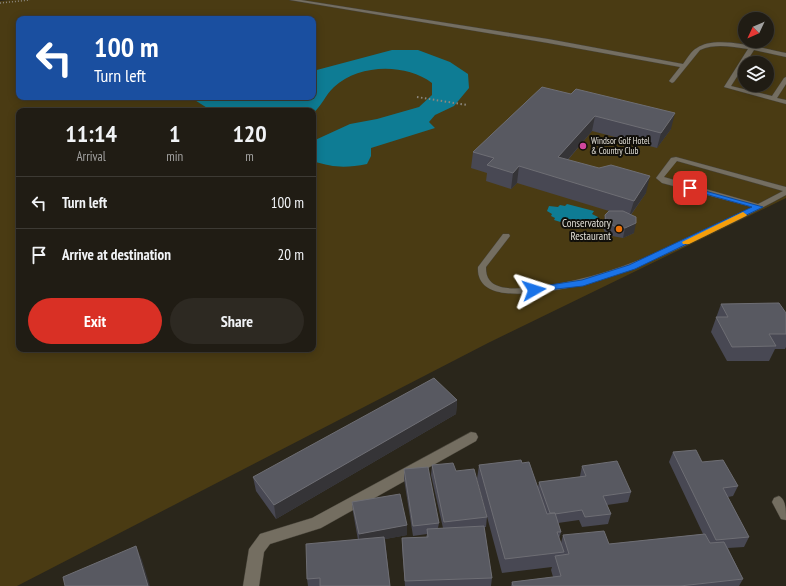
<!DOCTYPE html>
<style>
:root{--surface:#201c14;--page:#2d2922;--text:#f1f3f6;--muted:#a2a1a0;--line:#3d3a34;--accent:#d93025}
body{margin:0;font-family:"PT Sans Narrow",sans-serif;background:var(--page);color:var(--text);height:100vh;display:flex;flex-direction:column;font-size:15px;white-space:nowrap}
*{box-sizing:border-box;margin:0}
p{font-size:13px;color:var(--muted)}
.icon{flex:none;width:22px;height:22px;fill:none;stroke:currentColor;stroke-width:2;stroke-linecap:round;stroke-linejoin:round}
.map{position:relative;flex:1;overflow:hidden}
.side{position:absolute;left:16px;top:108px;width:300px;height:244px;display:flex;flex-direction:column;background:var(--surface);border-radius:8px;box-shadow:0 2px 10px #0003,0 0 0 1px var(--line)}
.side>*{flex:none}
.hud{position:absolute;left:16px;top:16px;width:300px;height:84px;border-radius:8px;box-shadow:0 2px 10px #0003,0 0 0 1px var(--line);background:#1a4fa0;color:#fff;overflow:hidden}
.needle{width:26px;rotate:226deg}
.fabs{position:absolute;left:738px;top:12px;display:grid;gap:8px}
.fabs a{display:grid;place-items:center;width:36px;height:36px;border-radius:50%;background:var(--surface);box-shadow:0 2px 10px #0003,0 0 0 1px var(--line);font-size:20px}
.pin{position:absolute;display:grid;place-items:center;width:34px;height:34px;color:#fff;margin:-17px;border-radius:8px;box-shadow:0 2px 6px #0006}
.me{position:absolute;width:44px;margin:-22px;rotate:84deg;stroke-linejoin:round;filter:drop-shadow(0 0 3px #0008)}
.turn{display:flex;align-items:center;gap:14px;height:84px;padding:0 12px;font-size:18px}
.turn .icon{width:52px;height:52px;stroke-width:2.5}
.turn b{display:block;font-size:28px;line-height:34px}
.eta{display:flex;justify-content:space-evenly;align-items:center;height:68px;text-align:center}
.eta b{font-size:24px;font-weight:700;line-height:28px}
.primary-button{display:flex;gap:8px;margin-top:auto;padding:8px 12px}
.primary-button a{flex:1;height:46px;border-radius:24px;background:var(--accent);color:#fff;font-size:16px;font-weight:700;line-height:46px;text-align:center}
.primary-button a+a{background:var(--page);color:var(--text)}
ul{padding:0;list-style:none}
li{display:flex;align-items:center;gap:12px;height:52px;padding:0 12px;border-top:1px solid var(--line)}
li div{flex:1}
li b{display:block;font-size:15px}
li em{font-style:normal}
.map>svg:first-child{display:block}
.green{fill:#4a3b13;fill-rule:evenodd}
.water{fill:#0e7c94}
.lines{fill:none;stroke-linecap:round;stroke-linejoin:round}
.service-casing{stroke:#454137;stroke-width:1}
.minor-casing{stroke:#454137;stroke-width:1}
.path-far1{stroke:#8c887f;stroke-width:1.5;stroke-dasharray:1 2;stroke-linecap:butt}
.path{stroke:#8c887f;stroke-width:2;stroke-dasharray:1.5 2.5;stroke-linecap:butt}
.service{fill:#746e61;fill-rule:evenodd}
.minor{fill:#746e61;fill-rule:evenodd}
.wall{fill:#484853}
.shaded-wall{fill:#353437}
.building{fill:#585961;stroke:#6e6e74}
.route{fill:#1a73e8;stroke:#114b97}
.slow{fill:#f59e0b}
.hotel-dot{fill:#d1479c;stroke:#110f0a;stroke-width:1.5}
.food-dot{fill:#e8710a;stroke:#110f0a;stroke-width:1.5}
.labels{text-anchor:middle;stroke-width:4;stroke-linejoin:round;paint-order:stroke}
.far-poi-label{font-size:9px;fill:#e2dfd7;stroke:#110f0a;text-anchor:start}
.poi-label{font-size:11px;fill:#e2dfd7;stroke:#110f0a;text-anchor:end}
</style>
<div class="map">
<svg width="786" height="586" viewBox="0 0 786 586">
<rect width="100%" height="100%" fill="#2a261b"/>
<!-- green -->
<path class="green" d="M11,0H786V198L488,343L17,586H0V1ZM19,19H313V97H19ZM745,19H767V41H745ZM745,63H767V85H745ZM19,111H313V349H19Z"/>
<!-- water -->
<path class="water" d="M392,50H418L450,62L468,74L469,88L454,106L435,115L429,122L435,128L371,148V156L367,164C346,168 334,168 313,161V141L350,124L377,119L419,107L432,95V83C405,63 359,64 334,87C325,95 322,106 313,113V111H212L190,97H313V71Z
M567,204L594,211L592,214L598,217L600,222L599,224L588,227L582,226L580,228L554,220L555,218L551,216L552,214L547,211L549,206L558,207L560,205L565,206Z"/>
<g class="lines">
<defs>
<path id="service" d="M290,0H301L548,39L683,64C687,59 691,51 697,48C716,34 764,49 786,53V57L754,50L731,86L772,96L784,78L786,77V84L777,98L786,100V104L724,87L748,49C732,47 716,43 700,50L674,82L672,83L669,81L680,67L548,43Z
M676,157L786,187V195C759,210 732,223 705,236C655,260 605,283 550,291C535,293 519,295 505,293C489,291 477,284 478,267L503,234H509L510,236L486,267C485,290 509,289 525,288C607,282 680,243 752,207L662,183L656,178L671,158ZM677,161L783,191L758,204L664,177Z"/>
<path id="minor" d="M471,432L476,433L478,437L476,441L321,528L270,544L264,552L259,586H243L249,549L260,534L312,518Z
M779,496C786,499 786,511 786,520L781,519L772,502L774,498Z"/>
</defs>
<!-- service casing -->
<use href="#service" class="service-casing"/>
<!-- minor casing -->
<use href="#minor" class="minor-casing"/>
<!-- path-far1 -->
<path class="path-far1" d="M0,3L30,0"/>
<!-- path -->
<path class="path" d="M417,97L467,105"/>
<!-- service -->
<use href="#service" class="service"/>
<!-- minor -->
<use href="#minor" class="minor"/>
</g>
<!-- wall -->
<path class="wall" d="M542,87L671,129L657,148L592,131L568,160L646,193L631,215L634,233L623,238L612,236L604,231L603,225L605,215L609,211L517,183L511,189L486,181L487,173L471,168L473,152Z
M721,304L786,334V347L785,349H775L769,361H727L711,332Z
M457,400L456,414L276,519L256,491L253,477Z
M673,452L702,462L738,486L733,496L728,497L749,537L744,547L728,548L743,579L739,586H511L512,582L553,577L551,570L552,567L502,573L477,479L479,465L522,463L538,487L539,482L580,477V476L582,466L631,492L628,502L607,505L611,514L608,524L582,527L579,520L558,523L561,532L559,539L561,543L563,535L609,544L703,534L669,462Z
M432,465L456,471L487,517L486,527H484L492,578L491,586H405L402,548V538L426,537L427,534L413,536L404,479V469L439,523L438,528H443L431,475Z
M352,502L407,525V535L385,539L390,586H308L307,579L358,540L353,512Z"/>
<!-- shaded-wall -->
<path class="shaded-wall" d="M675,113L671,129L657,148L661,133Z
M595,116L592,131L556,173L558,157Z
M519,166L517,183L511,189L513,173Z
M650,176L646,193L629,217L634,201Z
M636,223L634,233L623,238L625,228Z
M457,400L456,414L276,519L274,505Z
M407,525V535L359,544V534Z
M136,546L142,560L150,586H148Z"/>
<!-- building -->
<path class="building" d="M542,87L571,94L576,89L675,113L661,133L595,116L558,157L599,168L611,165L650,176L634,201L519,166L513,173L487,165L494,158L473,152Z
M609,211H623L636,217V223L625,228L614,226L606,221L605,215Z
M779,303L786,313V334H769L776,346L732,347L716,317H728L721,304Z
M434,378L457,400L274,505L253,477Z
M696,450L702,462L723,460L738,486L723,488L749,537L716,540L673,452Z
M521,460L522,463L529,462L547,514L555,513L561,532H557L564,552L505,559L479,465Z
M617,461L631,492L603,496L611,514L585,517L582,510L555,514V513H550L539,482L586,476L582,466Z
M453,463L456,471L474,469L487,517L444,522L432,465Z
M428,467L439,523L413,526L404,469Z
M400,494L407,525L359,534L352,502Z
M484,526L492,578L405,581L402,538L428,537L427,529Z
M604,531L609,544L705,534L710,543L724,542L743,579L680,586H513L512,582L561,576L555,556L569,554L563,535Z
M384,537L390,586H320V578L307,579L306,544Z
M136,546L148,586H65L63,577Z"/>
<!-- route -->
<path class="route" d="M687,186L763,207L635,269L583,286L530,292V288L582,280L629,265L752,207L687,189Z"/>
<!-- slow -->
<path class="slow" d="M743,212L747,215L746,216L689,244H683L682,242Z"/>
<!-- markers -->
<circle class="hotel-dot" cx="583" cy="146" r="4"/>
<circle class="food-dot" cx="619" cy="229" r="4"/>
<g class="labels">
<!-- far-poi labels -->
<g class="far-poi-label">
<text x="591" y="144">Windsor Golf Hotel<tspan x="591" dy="10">&amp; Country Club</tspan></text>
</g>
<!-- poi labels -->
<g class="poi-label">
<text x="611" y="227">Conservatory<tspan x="611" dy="13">Restaurant</tspan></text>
</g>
</g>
</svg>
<div class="fabs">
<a><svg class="needle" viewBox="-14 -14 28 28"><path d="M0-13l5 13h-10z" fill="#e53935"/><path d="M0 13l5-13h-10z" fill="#a2a1a0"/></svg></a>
<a><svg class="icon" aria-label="layers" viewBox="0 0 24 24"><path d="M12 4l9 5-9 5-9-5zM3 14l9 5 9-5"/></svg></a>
</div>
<div class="pin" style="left:690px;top:188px;background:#d93025"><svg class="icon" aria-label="arrive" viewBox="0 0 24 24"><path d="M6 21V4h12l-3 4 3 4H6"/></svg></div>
<svg class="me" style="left:534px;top:290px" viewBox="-20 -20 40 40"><path d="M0-17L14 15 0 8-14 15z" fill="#1a73e8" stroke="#fff" stroke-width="4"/></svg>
<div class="hud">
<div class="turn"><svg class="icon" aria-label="left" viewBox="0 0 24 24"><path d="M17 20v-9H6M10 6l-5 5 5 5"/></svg><div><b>100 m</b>Turn left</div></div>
</div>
<section class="side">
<div class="eta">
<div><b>11:14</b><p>Arrival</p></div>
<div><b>1</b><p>min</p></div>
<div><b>120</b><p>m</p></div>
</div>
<ul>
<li><svg class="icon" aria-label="left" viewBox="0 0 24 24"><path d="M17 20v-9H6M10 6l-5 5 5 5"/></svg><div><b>Turn left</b></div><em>100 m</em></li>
<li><svg class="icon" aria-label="arrive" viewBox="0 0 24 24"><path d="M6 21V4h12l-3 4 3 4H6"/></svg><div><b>Arrive at destination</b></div><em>20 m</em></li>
</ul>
<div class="primary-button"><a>Exit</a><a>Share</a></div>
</section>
</div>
